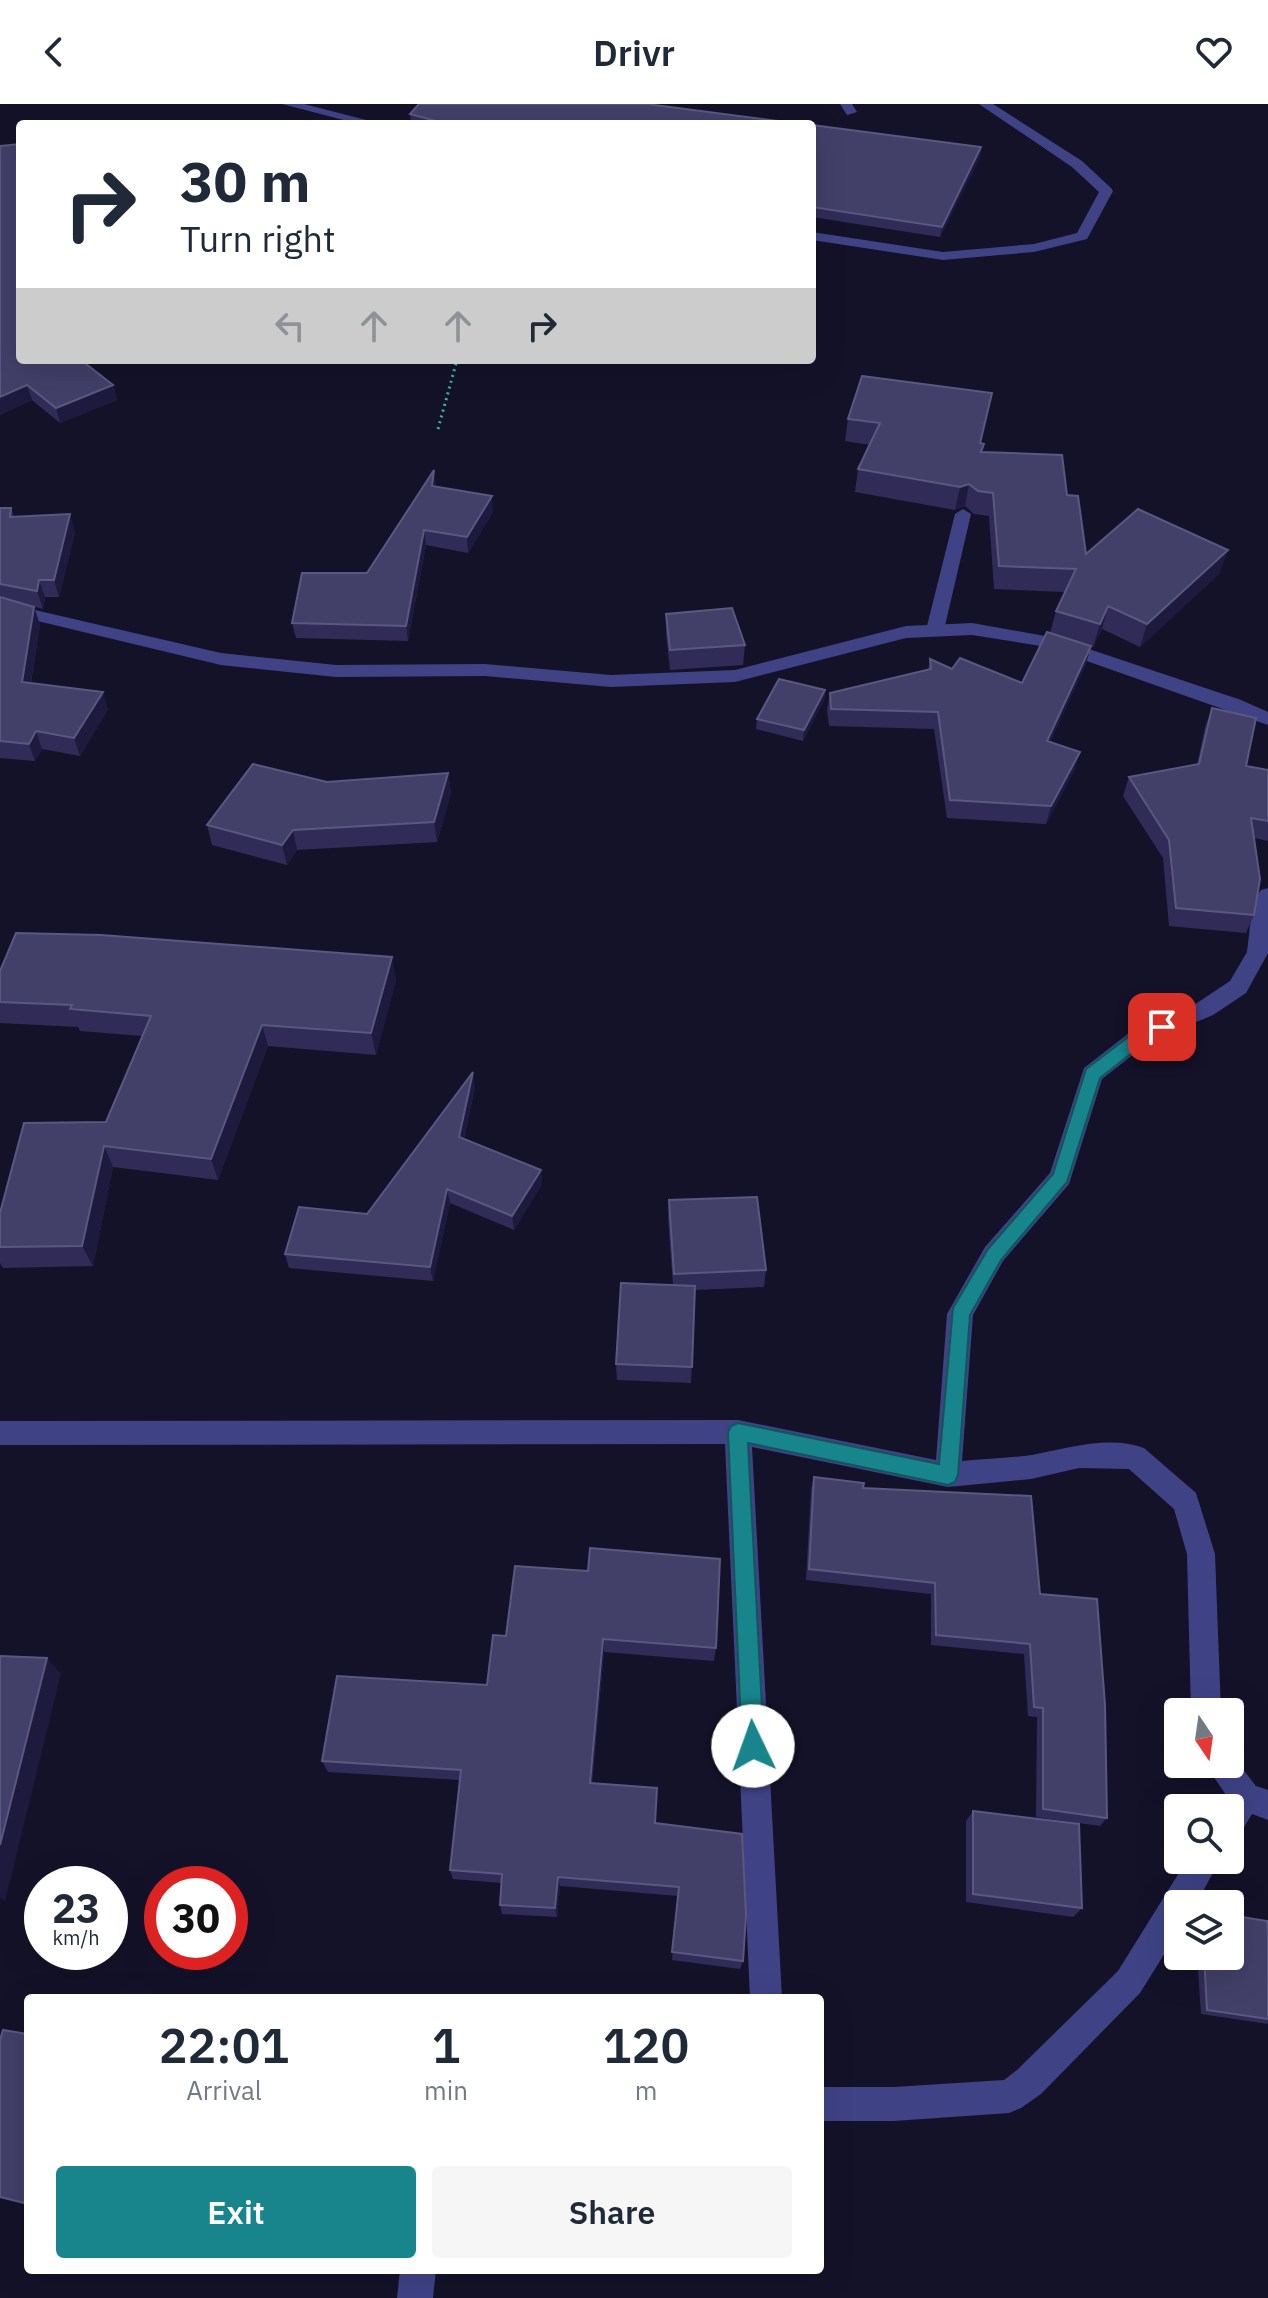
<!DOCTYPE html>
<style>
:root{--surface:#fff;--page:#f6f6f7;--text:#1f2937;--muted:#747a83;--accent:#18848c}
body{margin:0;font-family:"IBM Plex Sans",sans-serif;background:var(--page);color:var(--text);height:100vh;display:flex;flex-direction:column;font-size:30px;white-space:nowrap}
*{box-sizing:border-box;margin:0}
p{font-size:26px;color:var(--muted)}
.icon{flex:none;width:44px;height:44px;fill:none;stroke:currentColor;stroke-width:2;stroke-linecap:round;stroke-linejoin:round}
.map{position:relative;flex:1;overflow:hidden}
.panel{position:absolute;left:24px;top:1890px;width:800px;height:280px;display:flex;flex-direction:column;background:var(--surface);border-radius:8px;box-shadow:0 8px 32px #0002}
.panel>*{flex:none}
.banner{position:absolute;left:16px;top:16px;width:800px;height:244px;border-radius:8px;box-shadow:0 8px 32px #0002;background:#fff;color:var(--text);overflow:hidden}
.needle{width:52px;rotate:167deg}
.controls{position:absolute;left:1164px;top:1594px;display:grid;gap:16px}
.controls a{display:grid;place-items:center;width:80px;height:80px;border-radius:8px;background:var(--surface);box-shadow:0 8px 32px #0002;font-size:40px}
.speed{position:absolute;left:24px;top:1762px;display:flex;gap:16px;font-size:40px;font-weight:700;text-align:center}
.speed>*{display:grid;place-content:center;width:104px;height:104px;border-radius:50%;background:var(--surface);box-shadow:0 8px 32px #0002;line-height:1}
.speed small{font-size:20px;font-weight:400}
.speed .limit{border:12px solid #d22;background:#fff;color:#111}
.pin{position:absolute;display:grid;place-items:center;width:68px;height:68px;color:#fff;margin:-34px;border-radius:16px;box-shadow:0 4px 12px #0006}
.me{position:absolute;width:88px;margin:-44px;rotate:357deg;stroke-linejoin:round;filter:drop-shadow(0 0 6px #0008)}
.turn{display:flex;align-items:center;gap:28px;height:168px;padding:0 32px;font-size:36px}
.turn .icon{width:104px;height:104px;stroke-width:2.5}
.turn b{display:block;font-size:56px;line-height:68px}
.lanes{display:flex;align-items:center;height:76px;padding:0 32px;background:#0003;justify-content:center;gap:40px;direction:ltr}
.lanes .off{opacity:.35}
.eta{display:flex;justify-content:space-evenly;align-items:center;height:136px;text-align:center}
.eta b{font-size:48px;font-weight:600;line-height:56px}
.cta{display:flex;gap:16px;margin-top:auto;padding:16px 32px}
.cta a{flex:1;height:92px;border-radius:8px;background:var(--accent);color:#fff;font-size:32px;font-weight:600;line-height:92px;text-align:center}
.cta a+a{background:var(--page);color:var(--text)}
header{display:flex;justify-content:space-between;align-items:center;height:104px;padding:0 32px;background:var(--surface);font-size:36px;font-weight:600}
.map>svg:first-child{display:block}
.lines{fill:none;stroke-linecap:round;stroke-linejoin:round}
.path{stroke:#36b7a4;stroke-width:3;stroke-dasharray:2 4;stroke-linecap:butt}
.lane{fill:#3f4386;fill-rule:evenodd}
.street{fill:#3f4386;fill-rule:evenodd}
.wall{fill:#302c57}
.shaded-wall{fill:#1d1a3d}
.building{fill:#423f69;stroke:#5a5880;stroke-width:2}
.route{fill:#18848c;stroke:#10565b;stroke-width:2}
</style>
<header><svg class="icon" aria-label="back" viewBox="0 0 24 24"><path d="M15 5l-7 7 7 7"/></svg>Drivr<svg class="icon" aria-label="heart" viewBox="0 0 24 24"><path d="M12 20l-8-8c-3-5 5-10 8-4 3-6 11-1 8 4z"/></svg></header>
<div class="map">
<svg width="1268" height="2194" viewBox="0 0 1268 2194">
<rect width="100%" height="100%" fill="#141229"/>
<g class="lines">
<!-- path -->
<path class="path" d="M438,325L457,256"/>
<!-- lane -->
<path class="lane" d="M963,405L971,410L944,526L935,532L926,526L955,410Z"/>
<!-- street -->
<path class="street" d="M282,0H304L382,20H359Z
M840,0H852L857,8L847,11Z
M979,0H993L1082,57L1111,84L1113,87L1087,135L1034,148L943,156L812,136V128L943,148L1034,140L1077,129L1099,88L1072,63Z
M0,498L221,549L336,561L485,560L611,571L735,566L906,522L972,519L1056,534L1241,596L1268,608V621L1047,543L972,531L906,534L735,578L611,583L485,572L336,573L221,561L0,508Z
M1268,784V849L1246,889L1213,911L1149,938L1102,975L1069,1080L1003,1157L973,1211L962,1357C985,1355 1009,1354 1032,1351C1068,1344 1109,1331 1144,1344L1196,1389L1215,1450L1221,1608H1191L1187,1450L1174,1405L1129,1365L1079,1364L1031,1375L948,1383L752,1343L782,1894H750L725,1340L0,1341V1317L738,1316L936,1356L947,1210L985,1143L1050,1069L1084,964L1133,926L1197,899L1230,877L1247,848L1253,797L1261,786Z
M1230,1649L1256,1682L1268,1686V1716L1252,1710L1241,1728L1230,1732V1704H1221L1228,1694L1205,1660H1230Z
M1187,1756H1220L1196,1800H1178V1828L1140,1889L1041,1990L1021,2004L1009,2009L894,2017H820V1983H894L1004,1976L1017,1966L1118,1867Z
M400,2166H436L433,2194H397Z"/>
</g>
<!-- wall -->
<path class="wall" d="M410,10L801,20H411Z
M812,21L981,43L980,53L940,133L812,113Z
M0,42L20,256L113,281L117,296L60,319L32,296L0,311Z
M992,289L981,340L982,348L1067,391L1086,450L1220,469L1140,543L1102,525L1093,543L1090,542L1086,560L1050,638L1075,665L1046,720L947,714L934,625L829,622L827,606L830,589L928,566L930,555L952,565L1022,579L1050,529L1056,507L1065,488L994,485L989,412L974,410L965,402L955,406L855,388L858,365L870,341L845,337L848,315Z
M436,383L493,408L468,449L426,441L408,537L296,534L292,519L367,469Z
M0,404H11L14,413L75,428L59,493H45L43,505L31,502L34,503L40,521L31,579L108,605L80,652L42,645L35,657L0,654Z
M666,510L745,541L743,561L670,566L666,530Z
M825,586L824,596L803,637L756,625L757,615Z
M1212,604L1246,662L1268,666V737L1254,734V811L1246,829L1169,822L1163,754L1123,692L1129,673L1197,661L1205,623Z
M448,669L451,689L437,738L297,746L287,761L212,741L207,721L327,678Z
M0,867L396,876L376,951L268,942L218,1076L113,1063L93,1162L3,1164L0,1159V1143L106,1018L142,932L80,927L78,923L0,919Z
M475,983L464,1035L541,1066L542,1080L514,1126L450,1099L433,1177L289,1164L285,1150L367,1110Z
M669,1096L766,1166L764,1183L695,1186L691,1279L617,1276L616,1260L673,1181L668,1114Z
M814,1373L863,1384L1040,1490L1107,1714L1100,1722L1036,1713L1037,1613L1028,1612L1024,1550L931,1541V1490L806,1476L811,1385Z
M515,1462L716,1544L714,1557L604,1548L592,1679L655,1719L743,1857L740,1865L672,1856L678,1792L560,1782L557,1813L502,1810L500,1801L502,1779L453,1775L450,1766L460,1676L328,1668L322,1657L487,1581L506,1532Z
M973,1707L1082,1804L1073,1813L966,1798V1717Z
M1268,1831V1920L1201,1910L1197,1852H1230Z"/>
<!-- shaded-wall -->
<path class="shaded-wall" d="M981,43L980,53L940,133L942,123Z
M27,281L32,296L0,311V293Z
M113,281L117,296L60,319L56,304Z
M992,289L988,312L976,362L980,339Z
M434,366L436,382L434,398L432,382Z
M969,380L965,402L955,406L960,383Z
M492,392L493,408L468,449L467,433Z
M70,410L75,428L59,493L54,476Z
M424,426L426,441L408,537L406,522Z
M1228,446L1220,469L1140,543L1147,520Z
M39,476L45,493L43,505L37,487Z
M1108,502L1102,525L1093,543L1100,520Z
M34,503L40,521L28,595L22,578Z
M1091,542L1086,560L1042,655L1047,637Z
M825,586L824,596L803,637L804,626Z
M103,588L108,605L80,652L74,634Z
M36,627L42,645L35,657L29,640Z
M1080,648L1075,665L1046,720L1051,702Z
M448,669L451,689L437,738L434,718Z
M293,726L297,746L287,761L282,741Z
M392,853L396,876L376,951L371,929Z
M262,921L268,942L218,1076L211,1055Z
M473,968L475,983L461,1047L459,1033Z
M104,1042L113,1063L93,1162L82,1142Z
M541,1066L542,1080L514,1126L512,1112Z
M447,1085L450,1099L433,1177L430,1163Z
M603,1535L604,1548L590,1690V1679Z
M47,1554L61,1570L5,1797L0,1794V1741Z
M558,1773L560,1782L557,1813L555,1804Z"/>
<!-- building -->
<path class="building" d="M419,0H647L801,20H447L410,10Z
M812,21L981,43L942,123L812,103Z
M20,40V256H81L113,281L56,304L27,281L0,293V42Z
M862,272L992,289L980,339L984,340L981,348L1062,351L1067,391L1078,392L1086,450L1138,405L1228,446L1147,520L1108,502L1100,520L1056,507L1076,465L999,462L993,389L978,387L969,380L960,383L858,365L880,319L848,315Z
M434,366L432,382L492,392L467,433L424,426L406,522L292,519L302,469H367Z
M0,404H11L10,413L70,410L54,476H39L37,487L0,480Z
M0,493L34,503L22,578L103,588L74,634L36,627L29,640L0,637Z
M732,504L745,541L670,546L666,510Z
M1047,528L1091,542L1047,637L1080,648L1051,702L950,696L938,608L831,605L830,589L931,565L930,555L952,565L960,554L1022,579Z
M779,575L825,586L804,626L757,615Z
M1212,604L1256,614L1246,662L1268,666V717L1251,714L1260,775L1254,811L1176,804L1169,736L1129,673L1199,660Z
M253,660L327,678L448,669L434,718L293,726L282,741L207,721Z
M16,829L101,831L392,853L371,929L262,921L211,1055L104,1042L82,1142L0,1143V1109L24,1019L106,1018L151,912L70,905L72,901L0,898V867Z
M473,968L459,1033L541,1066L512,1112L447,1085L430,1163L285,1150L299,1103L367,1110Z
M757,1093L766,1166L674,1170L669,1096Z
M621,1179L695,1182L692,1263L616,1260Z
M814,1373L864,1379L863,1384L1031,1392L1040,1490L1097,1495L1105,1601L1107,1714L1043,1705V1604L1034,1603L1030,1540L936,1531L935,1479L809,1465Z
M590,1444L720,1455L716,1544L603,1535L590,1679L657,1684L655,1719L742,1730L746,1811L743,1857L672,1848L679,1783L558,1773L555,1804L500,1801L502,1770L450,1766L461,1666L322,1657L337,1572L487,1581L493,1531L506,1532L515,1462L588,1467Z
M0,1552L47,1554L0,1741Z
M973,1707L1079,1720L1082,1804L973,1790Z
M1230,1811L1267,1817L1268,1831V1915L1207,1906L1204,1852H1230Z
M3,1926L28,1930V2100L0,2093V1936Z"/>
<!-- route -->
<path class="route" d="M1162,917L1171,923L1168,928L1147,937L1100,974L1067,1078L1001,1156L970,1211L958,1371L955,1378L948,1381L748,1339L764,1642L761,1650L753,1654L745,1650L742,1642L728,1328L731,1322L738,1319L939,1360L953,1204L988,1145L1053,1070L1086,965L1135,928Z"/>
</svg>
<div class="controls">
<a><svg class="needle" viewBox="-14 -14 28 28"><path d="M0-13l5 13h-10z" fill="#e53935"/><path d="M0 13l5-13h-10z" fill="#747a83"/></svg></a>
<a><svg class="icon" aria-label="search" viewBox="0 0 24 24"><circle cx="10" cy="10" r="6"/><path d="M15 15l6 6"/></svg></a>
<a><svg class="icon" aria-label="layers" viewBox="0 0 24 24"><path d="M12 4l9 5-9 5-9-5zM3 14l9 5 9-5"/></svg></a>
</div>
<div class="speed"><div>23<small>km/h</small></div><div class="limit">30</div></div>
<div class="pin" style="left:1162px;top:923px;background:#d93025"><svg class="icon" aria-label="arrive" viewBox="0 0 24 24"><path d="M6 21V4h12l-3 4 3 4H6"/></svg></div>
<svg class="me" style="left:753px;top:1642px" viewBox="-20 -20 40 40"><circle r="19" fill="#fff"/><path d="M0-13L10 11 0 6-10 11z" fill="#18848c"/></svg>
<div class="banner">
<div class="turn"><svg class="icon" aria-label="right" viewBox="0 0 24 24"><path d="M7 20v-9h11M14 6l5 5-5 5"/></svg><div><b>30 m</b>Turn right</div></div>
<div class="lanes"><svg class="icon off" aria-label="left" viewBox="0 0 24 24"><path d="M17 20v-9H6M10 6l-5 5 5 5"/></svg><svg class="icon off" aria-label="ahead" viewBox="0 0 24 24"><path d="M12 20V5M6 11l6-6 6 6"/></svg><svg class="icon off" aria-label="ahead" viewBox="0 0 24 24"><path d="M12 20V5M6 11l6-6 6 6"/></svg><svg class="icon" aria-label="right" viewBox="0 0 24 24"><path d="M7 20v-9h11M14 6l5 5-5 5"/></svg></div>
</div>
<section class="panel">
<div class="eta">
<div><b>22:01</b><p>Arrival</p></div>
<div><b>1</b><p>min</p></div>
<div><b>120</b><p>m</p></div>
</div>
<div class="cta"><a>Exit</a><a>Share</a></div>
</section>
</div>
